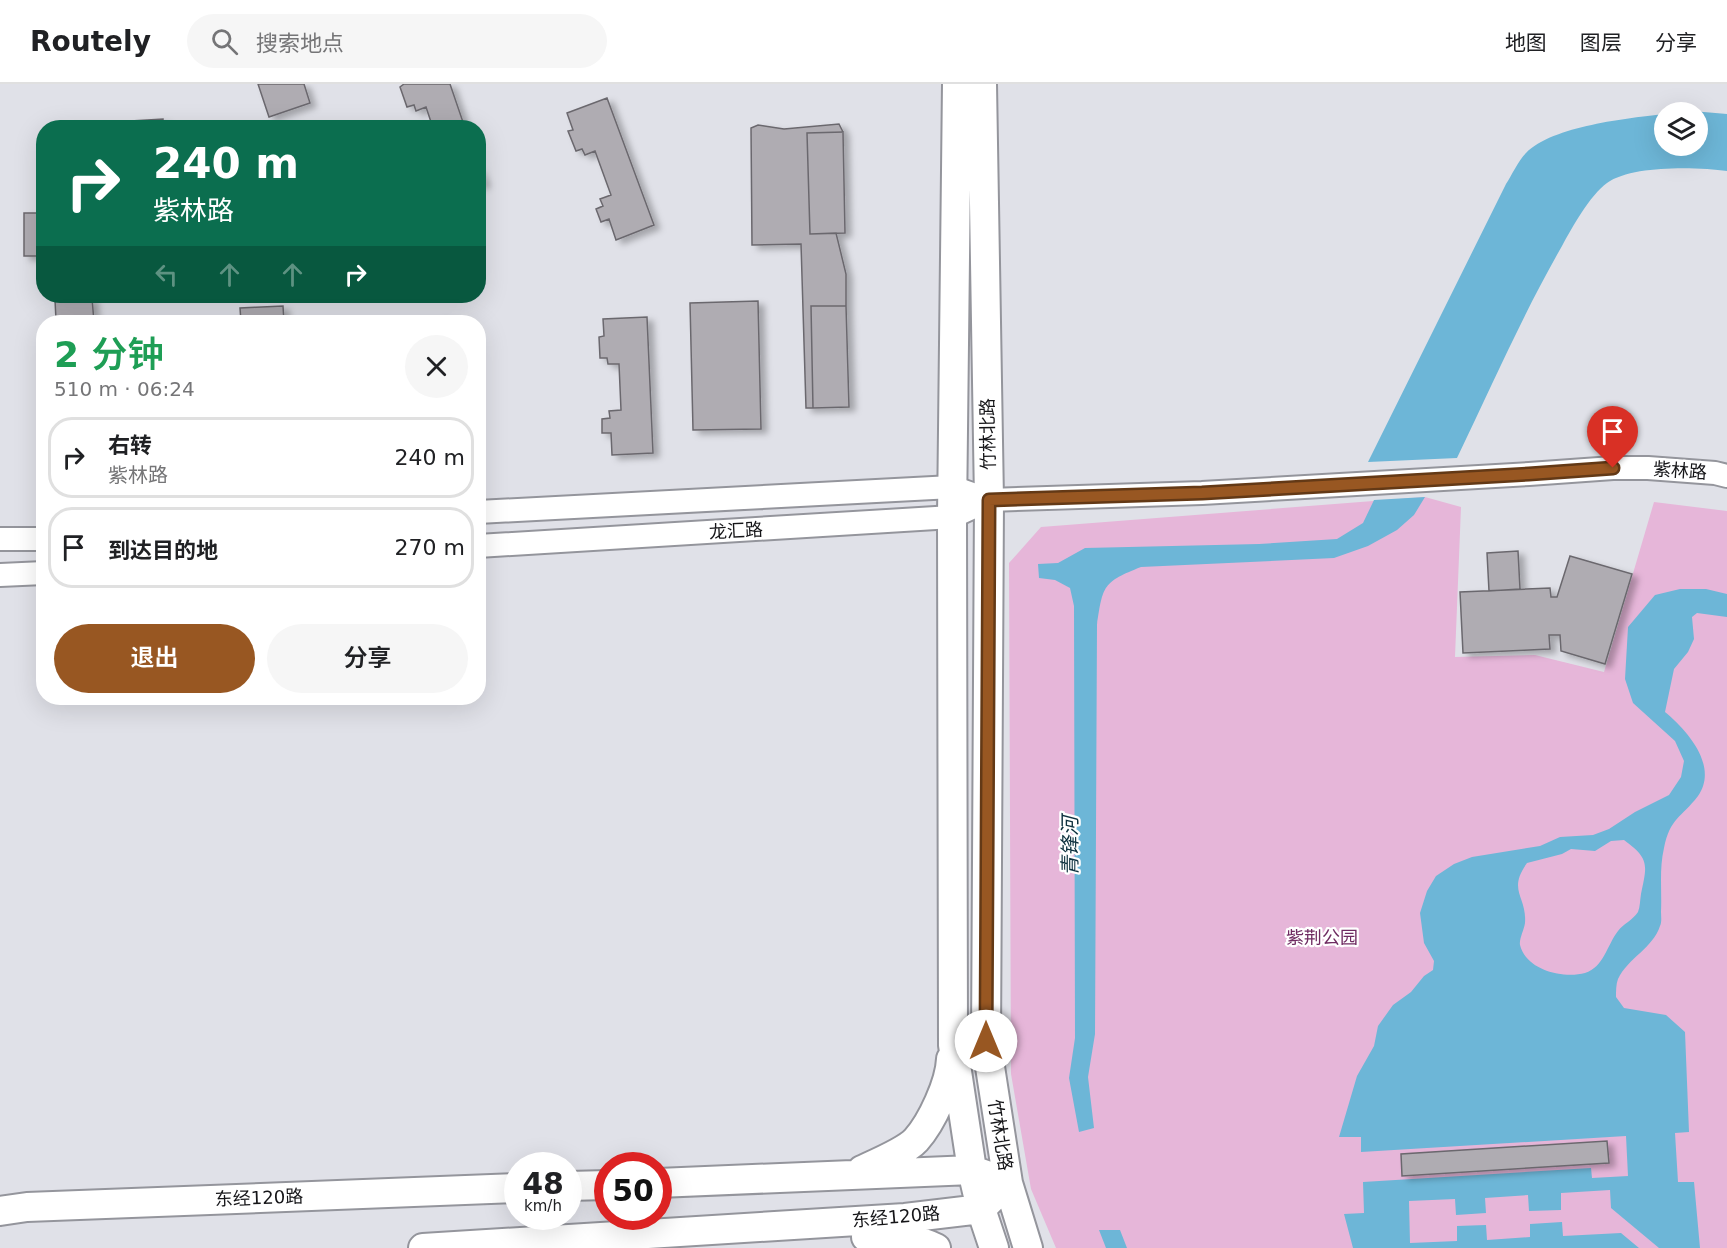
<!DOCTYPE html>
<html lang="zh">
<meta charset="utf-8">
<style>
:root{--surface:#fff;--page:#f6f6f6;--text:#202124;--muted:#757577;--line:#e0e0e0;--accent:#985722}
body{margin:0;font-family:"DejaVu Sans","Noto Sans SC",sans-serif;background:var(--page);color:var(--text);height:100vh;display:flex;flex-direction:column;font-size:22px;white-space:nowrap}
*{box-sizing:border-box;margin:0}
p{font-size:20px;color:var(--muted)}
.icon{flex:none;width:33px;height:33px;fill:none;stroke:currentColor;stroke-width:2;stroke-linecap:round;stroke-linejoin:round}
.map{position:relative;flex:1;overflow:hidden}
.details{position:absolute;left:36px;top:231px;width:450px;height:390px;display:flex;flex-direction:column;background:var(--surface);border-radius:24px;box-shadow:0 6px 24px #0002}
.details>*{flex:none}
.banner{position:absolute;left:36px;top:36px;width:450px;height:183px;border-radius:24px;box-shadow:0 6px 24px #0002;background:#0b6e4f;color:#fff;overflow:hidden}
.tools{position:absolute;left:1654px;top:18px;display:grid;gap:12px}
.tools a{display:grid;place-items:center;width:54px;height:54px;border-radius:50%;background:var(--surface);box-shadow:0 6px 24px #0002;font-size:30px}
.speed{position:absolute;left:504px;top:1068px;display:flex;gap:12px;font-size:30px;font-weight:700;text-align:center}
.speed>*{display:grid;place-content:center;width:78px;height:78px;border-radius:50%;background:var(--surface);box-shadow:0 6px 24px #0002;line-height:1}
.speed small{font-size:15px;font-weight:400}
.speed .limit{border:9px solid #d22;background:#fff;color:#111}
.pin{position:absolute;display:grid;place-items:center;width:51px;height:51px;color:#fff;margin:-62px -26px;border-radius:50% 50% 50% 0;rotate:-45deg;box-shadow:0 0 6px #0007}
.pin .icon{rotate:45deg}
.me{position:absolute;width:66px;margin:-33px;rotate:0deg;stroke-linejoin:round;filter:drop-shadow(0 0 4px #0008)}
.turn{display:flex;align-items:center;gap:21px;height:126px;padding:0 18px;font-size:27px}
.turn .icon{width:78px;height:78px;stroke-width:2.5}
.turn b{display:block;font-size:42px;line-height:51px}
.lanes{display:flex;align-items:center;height:57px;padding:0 18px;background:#0003;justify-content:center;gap:30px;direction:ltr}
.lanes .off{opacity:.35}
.round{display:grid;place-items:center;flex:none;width:63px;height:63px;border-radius:32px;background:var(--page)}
.overview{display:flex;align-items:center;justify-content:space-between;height:102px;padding:0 18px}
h1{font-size:36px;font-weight:600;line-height:45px;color:#1e9e55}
.action{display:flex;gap:12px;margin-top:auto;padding:12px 18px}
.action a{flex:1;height:69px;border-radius:36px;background:var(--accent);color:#fff;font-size:24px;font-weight:600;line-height:69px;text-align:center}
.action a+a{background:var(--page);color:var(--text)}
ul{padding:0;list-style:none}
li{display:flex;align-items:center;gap:18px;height:81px;margin:0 12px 9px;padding:0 6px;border:3px solid var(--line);border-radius:24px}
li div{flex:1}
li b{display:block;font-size:22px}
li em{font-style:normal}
header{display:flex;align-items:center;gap:36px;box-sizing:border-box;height:84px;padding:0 30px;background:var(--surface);border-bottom:2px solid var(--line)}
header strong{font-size:28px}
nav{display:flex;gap:33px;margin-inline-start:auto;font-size:21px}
.search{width:420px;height:54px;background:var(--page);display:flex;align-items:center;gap:15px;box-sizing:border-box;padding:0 21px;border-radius:33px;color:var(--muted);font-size:22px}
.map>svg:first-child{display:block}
.green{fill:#e6b6d9}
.water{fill:#6db6d7;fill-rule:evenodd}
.building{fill:#afacb2;stroke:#6b686e;stroke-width:1.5;filter:url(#shadow)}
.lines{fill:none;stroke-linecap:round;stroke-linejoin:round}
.minor-casing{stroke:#94959c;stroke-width:26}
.major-casing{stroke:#94959c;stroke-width:32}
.minor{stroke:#fff;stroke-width:22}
.major{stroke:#fff;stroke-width:28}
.route-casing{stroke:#633916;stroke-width:15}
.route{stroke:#985722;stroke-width:10}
.labels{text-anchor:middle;stroke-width:4.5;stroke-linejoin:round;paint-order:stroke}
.street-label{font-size:18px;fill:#151518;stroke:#fff}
.park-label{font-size:18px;fill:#6f2c62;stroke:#fff}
.water-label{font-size:20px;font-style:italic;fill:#0e313f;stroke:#fff}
</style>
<header>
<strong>Routely</strong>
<div class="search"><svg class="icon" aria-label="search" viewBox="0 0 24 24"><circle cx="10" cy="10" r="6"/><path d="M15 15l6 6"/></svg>搜索地点</div>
<nav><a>地图</a><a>图层</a><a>分享</a></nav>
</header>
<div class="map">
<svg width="1727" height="1164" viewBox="0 0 1727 1164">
<defs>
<filter id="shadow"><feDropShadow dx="6" dy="4" stdDeviation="3" flood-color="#0004"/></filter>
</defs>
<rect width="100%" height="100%" fill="#e0e1e8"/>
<!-- green -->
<path class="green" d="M1425,413L1461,423L1455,573L1535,571L1604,588L1654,418L1727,427V1164H1056L1031,1105L1011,990L1009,479L1041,443Z"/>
<!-- water -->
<path class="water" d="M1692,27L1727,30V87C1697,83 1632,81 1607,99C1590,111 1572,144 1562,162C1523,230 1491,303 1457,374L1368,378L1506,100C1512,91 1518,77 1526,69C1552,42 1629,34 1665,30V62H1698V28H1678Z
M1425,413L1414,431L1397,446L1368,462L1334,474L1141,483C1103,498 1103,501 1097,541L1095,950L1088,993L1094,1044L1079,1048L1069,994L1075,954L1074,522L1070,504L1055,496L1039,494L1038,480L1058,479L1085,464L1259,460L1337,455L1363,439L1374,416Z
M1680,505H1706L1727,510V533L1697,529L1692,533L1694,555L1688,568L1674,585L1665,628C1687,646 1719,682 1698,712C1681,734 1670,734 1664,764C1659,785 1662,807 1661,828C1661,832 1662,838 1660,842C1653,864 1628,874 1618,895C1616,900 1616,907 1616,913L1624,924L1666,931L1685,948L1689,1048L1675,1049L1678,1098H1694L1700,1164H1659L1611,1124L1610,1106L1561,1109V1126L1529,1127L1528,1111L1485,1114L1486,1129L1456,1131L1455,1115L1409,1117L1410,1159L1457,1157V1142L1486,1141L1487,1156L1530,1153V1140L1562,1138L1563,1152L1621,1149L1639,1164H1353L1344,1130L1364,1129L1363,1098L1591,1084L1592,1094L1628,1092L1626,1052L1361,1068V1053H1339L1357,992L1374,962L1378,942L1393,921L1411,908L1424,892L1433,886L1434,877L1424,859L1420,829L1427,807L1436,792L1454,780L1472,773L1540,762L1560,753L1593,751L1609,745L1635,728L1669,711L1681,693L1684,677L1675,657L1633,619L1625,595L1628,543L1655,511ZM1624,756C1650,775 1647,781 1641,810C1640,816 1640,823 1638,828C1633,836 1623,840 1618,847C1607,861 1604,883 1585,889C1563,895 1526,886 1520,861C1519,855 1524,846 1525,839C1527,812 1507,807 1527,779L1562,770L1571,765L1595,767L1611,757Z
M1099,1146H1120L1127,1164H1106Z"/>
<!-- building -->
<path class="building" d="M258,0H304L310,19L269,33Z
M404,0H450L465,44H433L426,23L416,27L414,21L407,23L400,3Z
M607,14L654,141L616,156L609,135L601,138L596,125L603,122L600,115L611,111L595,67L585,71L582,65L576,67L568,47L573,46L567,29Z
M163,35V44H131V37Z
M839,40L843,48L807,49L810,150L836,149L846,190V222H811L813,324H806L801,160L752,161L751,44L758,41L784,45Z
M843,48L845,149L810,150L807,49Z
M478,83L484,99L478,101Z
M24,129H44V172H24Z
M92,214L94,238H52L51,236H56L55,216Z
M758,217L761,345L693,346L690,219Z
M283,222L284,238H241L240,224Z
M811,222H846L849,323L813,324Z
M449,233V238H406V235Z
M647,233L653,369L612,371L611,349H602V335L610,334L609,327L621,326L619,280H608L607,274H600L599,253L604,252L603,235Z
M1518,467L1520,505L1489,507L1487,469Z
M1570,472L1632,490L1605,580L1561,567L1560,551H1549L1550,565L1463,569L1460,508L1550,504L1551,513H1557Z
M1607,1057L1609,1079L1402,1092L1401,1070Z"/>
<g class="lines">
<defs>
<path id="minor" d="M478,428L952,403L989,416L1202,409L1529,390L1613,384H1648L1715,389L1727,392
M0,455H44
M478,462L952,433L989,416
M0,491L44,489"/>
<path id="major" d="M957,0L952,433L953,961L972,1086L981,1125L994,1164
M982,0L989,416L986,957L1008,1099L1028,1164
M862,1086C875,1080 906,1067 916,1056C932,1038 950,999 951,975
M658,1099L972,1086L989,1092
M568,1102L608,1101
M0,1127L27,1123L518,1104
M866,1153C890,1153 914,1153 936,1164
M423,1164L905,1134L981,1125L993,1113"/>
</defs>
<!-- minor casing -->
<use href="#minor" class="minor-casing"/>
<!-- major casing -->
<use href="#major" class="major-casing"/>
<!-- minor -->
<use href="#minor" class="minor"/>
<!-- major -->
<use href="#major" class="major"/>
</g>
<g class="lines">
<defs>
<path id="route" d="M986,957L989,416L1202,409L1529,390L1613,384"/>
</defs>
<!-- route casing -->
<use href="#route" class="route-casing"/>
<!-- route -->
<use href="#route" class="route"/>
</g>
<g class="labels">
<!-- street labels -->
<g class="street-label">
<text transform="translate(988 350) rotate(-91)" y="6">竹林北路</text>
<text transform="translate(1680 387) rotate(4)" y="6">紫林路</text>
<text transform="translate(736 447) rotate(-3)" y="6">龙汇路</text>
<text transform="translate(1000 1051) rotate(81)" y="6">竹林北路</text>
<text transform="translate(259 1114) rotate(-2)" y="6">东经120路</text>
<text transform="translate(896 1133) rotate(-5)" y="6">东经120路</text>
</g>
<!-- park labels -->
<g class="park-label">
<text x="1322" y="860">紫荆公园</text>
</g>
<!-- water labels -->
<g class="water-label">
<text transform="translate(1070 762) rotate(-90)" y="7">青锋河</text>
</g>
</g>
</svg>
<div class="tools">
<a><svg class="icon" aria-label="layers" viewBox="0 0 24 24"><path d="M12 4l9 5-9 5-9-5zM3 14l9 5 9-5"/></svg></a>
</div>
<div class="speed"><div>48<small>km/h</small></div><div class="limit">50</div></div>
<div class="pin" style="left:1613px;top:384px;background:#d93025"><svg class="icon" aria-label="arrive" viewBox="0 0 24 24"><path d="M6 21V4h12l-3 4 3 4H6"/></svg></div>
<svg class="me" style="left:986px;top:957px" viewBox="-20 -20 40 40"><circle r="19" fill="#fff"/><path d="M0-13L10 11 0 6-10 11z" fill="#985722"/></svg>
<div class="banner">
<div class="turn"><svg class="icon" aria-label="right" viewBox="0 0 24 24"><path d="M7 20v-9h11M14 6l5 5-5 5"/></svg><div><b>240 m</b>紫林路</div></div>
<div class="lanes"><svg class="icon off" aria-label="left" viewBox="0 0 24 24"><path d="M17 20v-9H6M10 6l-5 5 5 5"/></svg><svg class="icon off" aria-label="ahead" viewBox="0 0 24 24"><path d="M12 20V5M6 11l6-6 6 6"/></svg><svg class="icon off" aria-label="ahead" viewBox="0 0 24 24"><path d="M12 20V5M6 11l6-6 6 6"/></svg><svg class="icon" aria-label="right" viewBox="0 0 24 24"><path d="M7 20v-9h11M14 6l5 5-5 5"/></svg></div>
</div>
<section class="details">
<div class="overview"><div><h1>2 分钟</h1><p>510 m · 06:24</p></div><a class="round"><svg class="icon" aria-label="close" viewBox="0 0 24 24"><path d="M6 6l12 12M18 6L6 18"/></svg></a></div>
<ul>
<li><svg class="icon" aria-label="right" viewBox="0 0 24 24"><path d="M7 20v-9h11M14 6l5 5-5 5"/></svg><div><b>右转</b><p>紫林路</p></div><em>240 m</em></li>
<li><svg class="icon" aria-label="arrive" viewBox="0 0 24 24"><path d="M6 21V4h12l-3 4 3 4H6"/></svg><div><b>到达目的地</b></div><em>270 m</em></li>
</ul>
<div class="action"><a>退出</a><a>分享</a></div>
</section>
</div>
